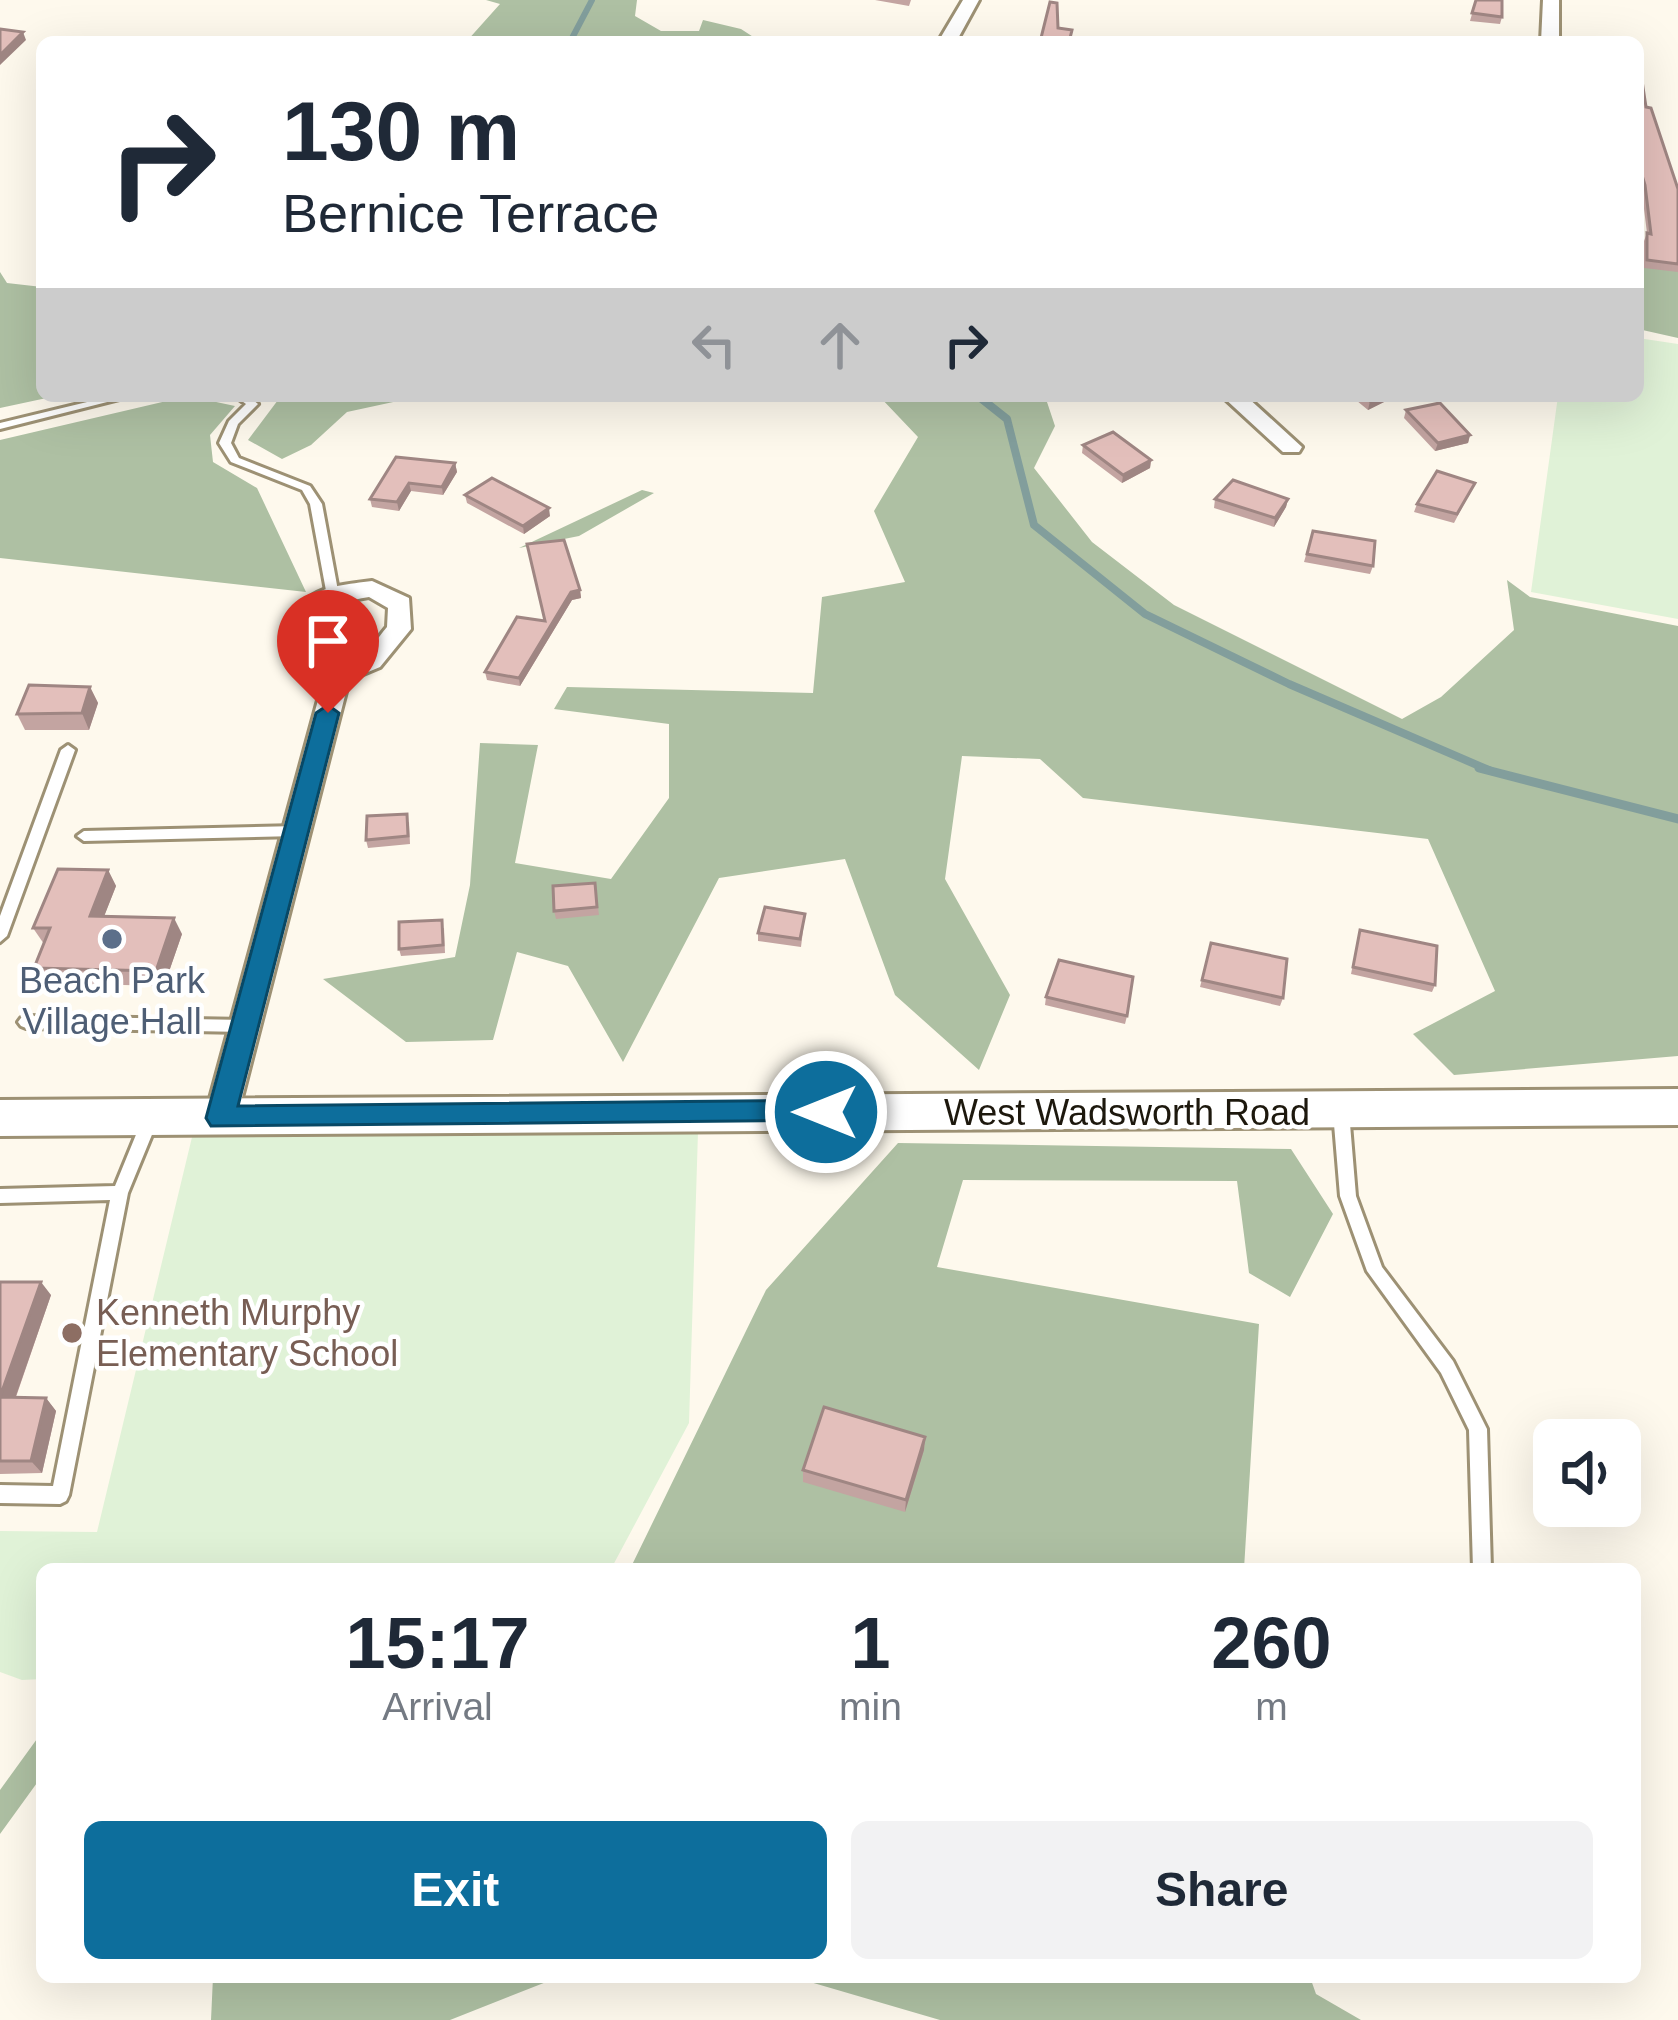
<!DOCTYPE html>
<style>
:root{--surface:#fff;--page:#f2f2f3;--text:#1f2937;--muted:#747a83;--accent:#0d6e9c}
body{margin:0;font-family:Helvetica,sans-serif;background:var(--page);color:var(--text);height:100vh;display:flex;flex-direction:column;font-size:45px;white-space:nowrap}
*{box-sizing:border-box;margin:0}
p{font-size:39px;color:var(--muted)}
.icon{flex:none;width:66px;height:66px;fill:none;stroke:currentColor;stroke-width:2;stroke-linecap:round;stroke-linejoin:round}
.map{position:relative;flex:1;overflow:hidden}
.side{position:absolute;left:36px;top:1563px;width:1605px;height:420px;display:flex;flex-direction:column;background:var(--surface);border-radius:18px;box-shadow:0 12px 48px #0002}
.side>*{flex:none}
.guide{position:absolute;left:36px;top:36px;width:1608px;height:366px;border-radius:18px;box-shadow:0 12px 48px #0002;background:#fff;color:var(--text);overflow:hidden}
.controls{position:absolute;left:1533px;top:1419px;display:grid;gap:24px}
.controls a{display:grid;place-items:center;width:108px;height:108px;border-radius:18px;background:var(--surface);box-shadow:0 12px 48px #0002;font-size:60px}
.pin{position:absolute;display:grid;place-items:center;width:102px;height:102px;color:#fff;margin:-123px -51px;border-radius:50% 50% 50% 0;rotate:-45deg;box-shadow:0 0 12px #0007}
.pin .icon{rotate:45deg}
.me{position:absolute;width:132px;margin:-66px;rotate:270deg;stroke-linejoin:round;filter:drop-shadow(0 0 9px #0008)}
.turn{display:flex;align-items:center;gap:42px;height:252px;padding:0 48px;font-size:54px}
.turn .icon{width:156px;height:156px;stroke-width:2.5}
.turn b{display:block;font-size:84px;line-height:102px}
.lanes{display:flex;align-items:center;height:114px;padding:0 48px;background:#0003;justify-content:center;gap:60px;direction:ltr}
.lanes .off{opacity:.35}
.eta{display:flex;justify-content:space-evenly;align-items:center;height:204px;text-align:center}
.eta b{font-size:72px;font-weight:600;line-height:84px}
.cta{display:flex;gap:24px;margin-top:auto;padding:24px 48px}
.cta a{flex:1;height:138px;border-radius:18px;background:var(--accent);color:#fff;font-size:48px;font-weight:600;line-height:138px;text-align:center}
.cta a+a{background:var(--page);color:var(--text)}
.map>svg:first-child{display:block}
.green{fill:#e0f2d7}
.forest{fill:#aec0a3}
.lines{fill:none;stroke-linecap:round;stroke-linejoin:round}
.stream-far2{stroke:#829e9c;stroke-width:6}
.stream-far1{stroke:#829e9c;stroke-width:8}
.stream{stroke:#829e9c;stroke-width:9}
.service-casing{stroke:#9d9174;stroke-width:6}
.minor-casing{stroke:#9d9174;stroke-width:6}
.secondary-casing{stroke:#9d9174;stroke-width:6}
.service{fill:#fff;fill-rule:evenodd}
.minor{fill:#fff;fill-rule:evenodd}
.secondary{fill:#fff;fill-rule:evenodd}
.wall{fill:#c3a4a1}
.shaded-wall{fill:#9f8683}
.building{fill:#e3bfbb;stroke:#9f8683;stroke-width:3}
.route{fill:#0d6e9c;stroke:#084865;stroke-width:3}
.service-dot{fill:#5c6f8a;stroke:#fff;stroke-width:4.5}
.education-dot{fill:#8d6e63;stroke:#fff;stroke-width:4.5}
.labels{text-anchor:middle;stroke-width:9;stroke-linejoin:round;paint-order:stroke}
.service-label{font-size:36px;fill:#4e5e75;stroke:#fff}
.street-label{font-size:36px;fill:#1d180d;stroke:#fff}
.education-label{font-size:36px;fill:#785e54;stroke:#fff;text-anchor:start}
</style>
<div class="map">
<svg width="1678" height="2020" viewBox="0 0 1678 2020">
<rect width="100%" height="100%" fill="#fef9ed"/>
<!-- green -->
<path class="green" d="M1638,338L1678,344V619L1531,592L1558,396H1638Z
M698,1132L689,1423L611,1569H42V1679L22,1680L0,1672V1531L97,1532L193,1133Z"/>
<!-- forest -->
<path class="forest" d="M486,0H637L635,16L661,31H699L703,20L741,29L761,42H466L500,4Z
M1638,263L1678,268V338L1638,329Z
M0,272L7,283L42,287V396H56L0,408Z
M188,396L235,406L210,435L213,462L257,488L306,592L0,558V440Z
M281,396H421L347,412L311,445L282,459L248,440Z
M879,396H1045L1055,426L1034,468L1092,542L1174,605L1402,719L1441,697L1514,630L1507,580L1530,597L1678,626V1056L1454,1075L1413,1034L1495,991L1428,839L1083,798L1040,759L962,756L945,879L1010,995L979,1070L895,995L845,859L719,878L623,1062L568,966L517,952L493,1040L406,1042L323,979L455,957L470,885L480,743L538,745L515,863L611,879L669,798V724L554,709L567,687L813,693L822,597L905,582L874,511L918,437Z
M642,490L654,493L579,536L519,548Z
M898,1143L1291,1149L1333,1214L1290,1297L1249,1273L1237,1181L963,1180L937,1267L1259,1324L1244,1569H630L766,1290Z
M42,1732V1776L0,1834V1790Z
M213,1977H559L450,2020H211Z
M793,1977H1310L1316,1994L1361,2020H940Z"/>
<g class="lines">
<!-- stream-far2 -->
<path class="stream-far2" d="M570,42L592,0"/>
<!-- stream-far1 -->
<path class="stream-far1" d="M978,396L1007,419L1034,525L1145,614L1289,684L1491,771"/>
<!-- stream -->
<path class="stream" d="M1479,768L1678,819"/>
<defs>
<path id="service" d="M112,396H131L0,429V423Z
M235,396H248L258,404L238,424L231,443L239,458L310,486L322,504L339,596L337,599H329L327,596L310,504L302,490L231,462L219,443L229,421L246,404Z
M68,745L75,750L7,936L0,942V916L61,750Z
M297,826L304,831L297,836L84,841L77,836L84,831Z
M26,1016L245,1020L250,1022L253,1026L250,1030L245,1032L26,1028L21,1026L18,1022L21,1018Z
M1341,1106L1347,1107L1349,1112L1356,1196L1382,1267L1453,1361L1487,1429L1491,1569H1473L1469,1430L1441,1373L1367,1271L1340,1196L1333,1112L1335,1107Z
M150,1113L156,1115L158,1120L128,1193L69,1495L66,1501L60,1504L0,1503V1485L53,1486L110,1200L0,1203V1189L115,1186L142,1120L144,1115Z"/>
<path id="minor" d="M963,0H979L956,42H938Z
M1543,0H1559V42H1541Z
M1222,396H1246L1302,447L1299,452H1283Z
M372,581L409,598L411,629L380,667L349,680L237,1117L232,1126L221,1130L210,1126L205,1117L324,678C290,668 277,624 306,600C324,585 350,584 372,581ZM369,597L388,608L387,627C377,639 367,654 354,661C321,679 277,611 369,597Z"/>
<path id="secondary" d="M1678,1089V1125L0,1136V1100Z"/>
</defs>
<!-- service casing -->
<use href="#service" class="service-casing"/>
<!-- minor casing -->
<use href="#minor" class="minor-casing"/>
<!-- secondary casing -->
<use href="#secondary" class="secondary-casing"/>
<!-- service -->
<use href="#service" class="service"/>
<!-- minor -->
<use href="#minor" class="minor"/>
<!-- secondary -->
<use href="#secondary" class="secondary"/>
</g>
<!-- wall -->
<path class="wall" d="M875,0H911L909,6Z
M1476,0L1502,17L1500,24L1470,21Z
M1638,74L1646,107L1678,189V272L1644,268V241L1647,233L1642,193L1638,180Z
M1351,396H1396L1368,410Z
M1406,410L1470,435L1468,443L1435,451L1404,418Z
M1083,445L1151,460L1150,468L1122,483L1082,453Z
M455,463L457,472L443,495L411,491L399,511L372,507L370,499Z
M1475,483L1454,523L1414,512L1417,504Z
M465,495L550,516L524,534L467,503Z
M1215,499H1288L1286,507L1274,527L1214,508Z
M1313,531L1373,566L1370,574L1304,562Z
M580,590L581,598L572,600L520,686L487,680L485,672Z
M90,687L98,703L89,730H25L17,714Z
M409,822L410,844L368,848L366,840Z
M108,870L116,886L104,916L182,934L164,986L43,983L34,968L44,944L33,928Z
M595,883L599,915L556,919L554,911Z
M805,914L801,947L758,941V933Z
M444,928L445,953L401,956L399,949Z
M1360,930L1435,985L1432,992L1351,974Z
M1211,943L1283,998L1280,1006L1200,987Z
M1046,997L1127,1016L1125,1024L1045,1005Z
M0,1282L51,1295L16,1397L46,1398L56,1411L42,1473L0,1474Z
M925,1437L924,1450L905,1512L803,1482V1470Z"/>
<!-- shaded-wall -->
<path class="shaded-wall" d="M23,32L26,40L0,65V55Z
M1383,396H1396L1368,410L1370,401Z
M1470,435L1468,443L1435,451L1438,443Z
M1151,460L1150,468L1122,483L1123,475Z
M455,463L457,472L443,495L442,487Z
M409,483L411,491L399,511L397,502Z
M1288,499L1286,507L1274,527L1275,518Z
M549,508L550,516L524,534L523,526Z
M580,590L581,598L572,600L520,686L519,678L571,592Z
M90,687L98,703L89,730L82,713Z
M108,870L116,886L98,932L90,916Z
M174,918L182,934L164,986L156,971Z
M41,1282L51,1295L11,1410L0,1397Z
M46,1398L56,1411L42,1473L31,1461Z
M925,1437L924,1450L905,1512L906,1500Z"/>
<!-- building -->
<path class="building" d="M1476,0H1502V17L1472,13Z
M1050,2L1057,3L1058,28L1072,30L1069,42H1040Z
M0,29L23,32L0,55Z
M1638,74H1641L1646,107L1651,108L1678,189V264L1647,260V233L1651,234L1645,185L1638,162Z
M1363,396H1383L1370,401Z
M1440,403L1470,435L1438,443L1406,410Z
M1113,432L1151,460L1123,475L1083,445Z
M396,457L455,463L442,487L409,483L397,502L370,499Z
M1437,471L1475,483L1457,514L1417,504Z
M492,478L549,508L523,526L465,495Z
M1233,480L1288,499L1275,518L1215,499Z
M1313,531L1375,541L1373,566L1307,554Z
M564,540L580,590L571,592L519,678L485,672L517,617L545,621L527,544Z
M29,685L90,687L82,713L17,714Z
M407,814L408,836L366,840L367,816Z
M58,869L108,870L90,916L174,918L156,971L34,968L50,928H33Z
M595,883L597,907L554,911L553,886Z
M765,907L805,914L800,939L758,933Z
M442,920L443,945L399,949V922Z
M1360,930L1437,946L1435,985L1353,967Z
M1211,943L1287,959L1283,998L1202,980Z
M1059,960L1133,977L1127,1016L1046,997Z
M0,1282H41L0,1397L46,1398L31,1461H0Z
M824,1407L925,1437L906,1500L803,1470Z"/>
<!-- route -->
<path class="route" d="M328,705L339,713L238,1106L826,1100L836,1103L840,1112L836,1120L211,1126L206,1118L316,713Z"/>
<!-- markers -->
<circle class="service-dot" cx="112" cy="939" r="12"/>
<circle class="education-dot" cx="72" cy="1333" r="12"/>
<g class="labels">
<!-- service labels -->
<g class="service-label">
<text x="112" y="993">Beach Park<tspan x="112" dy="41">Village Hall</tspan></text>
</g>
<!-- street labels -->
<g class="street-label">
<text x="1127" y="1125">West Wadsworth Road</text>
</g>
<!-- education labels -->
<g class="education-label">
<text x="96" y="1325">Kenneth Murphy<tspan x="96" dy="41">Elementary School</tspan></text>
</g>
</g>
</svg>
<div class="controls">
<a><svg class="icon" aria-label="sound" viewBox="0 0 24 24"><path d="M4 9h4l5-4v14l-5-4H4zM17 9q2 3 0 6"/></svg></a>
</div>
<div class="pin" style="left:328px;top:713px;background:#d93025"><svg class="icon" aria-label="arrive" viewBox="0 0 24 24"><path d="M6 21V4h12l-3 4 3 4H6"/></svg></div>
<svg class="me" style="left:826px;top:1112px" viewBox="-20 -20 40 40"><circle r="17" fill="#0d6e9c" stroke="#fff" stroke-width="3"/><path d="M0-11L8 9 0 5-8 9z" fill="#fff"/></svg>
<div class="guide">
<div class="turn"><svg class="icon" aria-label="right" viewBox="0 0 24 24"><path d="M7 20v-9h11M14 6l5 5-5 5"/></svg><div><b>130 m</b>Bernice Terrace</div></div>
<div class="lanes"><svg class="icon off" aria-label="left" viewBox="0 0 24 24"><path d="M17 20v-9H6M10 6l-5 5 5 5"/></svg><svg class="icon off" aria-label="ahead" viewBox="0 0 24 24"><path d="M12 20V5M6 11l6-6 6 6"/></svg><svg class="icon" aria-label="right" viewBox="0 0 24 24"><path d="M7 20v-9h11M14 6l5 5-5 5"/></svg></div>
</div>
<section class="side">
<div class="eta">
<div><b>15:17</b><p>Arrival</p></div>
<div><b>1</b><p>min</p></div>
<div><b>260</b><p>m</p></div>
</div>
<div class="cta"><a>Exit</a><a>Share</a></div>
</section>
</div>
